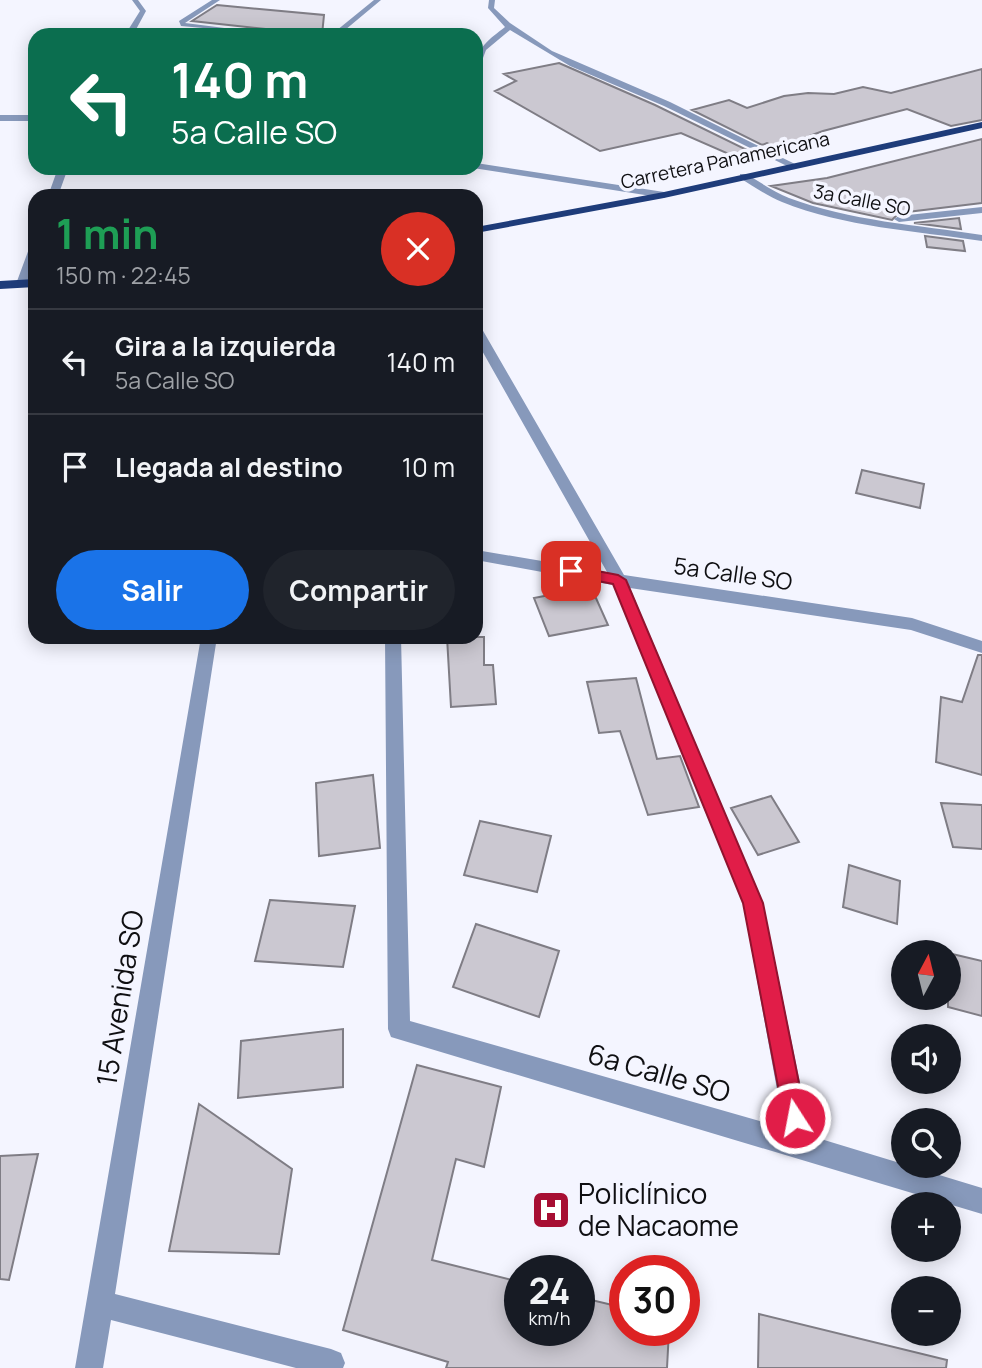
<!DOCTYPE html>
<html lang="es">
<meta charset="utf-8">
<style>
:root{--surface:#171b24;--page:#20242c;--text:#f1f3f6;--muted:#9ea1a6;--line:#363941;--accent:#1a73e8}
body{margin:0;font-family:Manrope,sans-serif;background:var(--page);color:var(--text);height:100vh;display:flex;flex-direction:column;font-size:26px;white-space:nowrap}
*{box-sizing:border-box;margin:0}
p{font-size:23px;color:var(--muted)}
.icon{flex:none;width:38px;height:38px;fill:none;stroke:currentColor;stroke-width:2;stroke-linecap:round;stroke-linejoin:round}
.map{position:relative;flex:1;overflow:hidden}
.drawer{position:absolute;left:28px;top:189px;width:455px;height:455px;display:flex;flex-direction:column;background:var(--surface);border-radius:21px;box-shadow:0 4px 18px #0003}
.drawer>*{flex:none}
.hud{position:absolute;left:28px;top:28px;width:455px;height:147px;border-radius:21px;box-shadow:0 4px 18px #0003;background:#0b6e4f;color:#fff;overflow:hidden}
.needle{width:46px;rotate:7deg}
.controls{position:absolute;left:891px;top:940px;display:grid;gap:14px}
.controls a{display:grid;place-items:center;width:70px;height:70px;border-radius:50%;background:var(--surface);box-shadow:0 4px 18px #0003;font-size:35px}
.speed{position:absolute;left:504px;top:1255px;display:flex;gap:14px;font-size:35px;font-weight:700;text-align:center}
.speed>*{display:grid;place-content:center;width:91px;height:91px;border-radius:50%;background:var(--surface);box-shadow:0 4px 18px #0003;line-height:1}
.speed small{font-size:18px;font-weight:400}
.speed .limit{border:10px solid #d22;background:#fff;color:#111}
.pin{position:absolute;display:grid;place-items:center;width:60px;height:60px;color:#fff;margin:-30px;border-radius:14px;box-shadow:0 4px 10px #0006}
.me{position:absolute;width:77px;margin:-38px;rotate:349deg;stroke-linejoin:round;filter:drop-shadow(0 0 5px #0008)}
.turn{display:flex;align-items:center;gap:24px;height:147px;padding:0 28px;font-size:32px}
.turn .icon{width:91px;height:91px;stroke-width:2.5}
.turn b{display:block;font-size:49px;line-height:60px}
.round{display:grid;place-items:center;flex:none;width:74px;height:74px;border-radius:37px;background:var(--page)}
.head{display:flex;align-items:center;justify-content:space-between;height:119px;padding:0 28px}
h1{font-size:42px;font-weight:700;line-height:52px;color:#1e9e55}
.primary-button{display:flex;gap:14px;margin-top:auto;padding:14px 28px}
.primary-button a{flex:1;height:80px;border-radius:42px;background:var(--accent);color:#fff;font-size:28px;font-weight:700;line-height:80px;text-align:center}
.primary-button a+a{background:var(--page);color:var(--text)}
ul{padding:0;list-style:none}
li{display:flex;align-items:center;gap:21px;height:105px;padding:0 28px;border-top:2px solid var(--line)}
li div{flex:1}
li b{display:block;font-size:26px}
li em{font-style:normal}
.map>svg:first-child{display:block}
.building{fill:#cbc8d1;stroke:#7f7d85;stroke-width:2}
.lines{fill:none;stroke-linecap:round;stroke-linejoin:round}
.minor{fill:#8799bb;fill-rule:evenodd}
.trunk{fill:#1e3c7a;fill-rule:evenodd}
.route{fill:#e11d48;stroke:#92132f;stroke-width:2}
.labels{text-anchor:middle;stroke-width:7;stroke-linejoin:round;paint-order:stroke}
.far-street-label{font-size:19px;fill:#0f0f12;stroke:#f4f5ff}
.street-label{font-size:23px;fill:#0f0f12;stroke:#f4f5ff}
.near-street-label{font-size:28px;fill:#0f0f12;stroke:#f4f5ff}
.near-poi-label{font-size:28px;fill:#0f0f12;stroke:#f4f5ff;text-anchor:start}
</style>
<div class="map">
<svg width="982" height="1368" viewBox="0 0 982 1368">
<rect width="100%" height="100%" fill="#f4f5ff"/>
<!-- building -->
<path class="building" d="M217,5L324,15L322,35L192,21Z
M559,63L655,105L747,150L731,155L681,133L600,151L495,91L516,81L504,74Z
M982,69V120L951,126L907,109L823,131L777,148L767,143L762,145L692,110L729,100L747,108L784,96L808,93L834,94L863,87L891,93Z
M982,139V203L899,213L892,220L813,203L771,186L827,178Z
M959,218L961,229L914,223Z
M925,236L963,241L965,251L927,247Z
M862,470L924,484L920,508L856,493Z
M591,587L608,625L549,636L534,598Z
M447,637H484V665H493L496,704L451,707Z
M978,655H982V775L936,762L941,697L962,702Z
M636,678L657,759L680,756L699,807L648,815L620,731L599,733L587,682Z
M373,775L380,848L319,856L316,783Z
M771,796L799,842L758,855L731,808Z
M941,803L982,805V849L953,847Z
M480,821L551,836L537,892L464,875Z
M849,865L900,881L897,924L843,907Z
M270,900L355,906L343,967L255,961Z
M476,924L559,951L539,1017L453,987Z
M948,953L982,961V1016L948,1007Z
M343,1029V1087L238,1098L241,1041Z
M417,1065L501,1087L484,1167L456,1159L432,1260L520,1282V1330H579V1297L625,1308V1330H669L667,1368H446L448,1362L343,1330Z
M199,1104L292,1169L279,1254L169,1251Z
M38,1154L9,1280L0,1279V1156Z
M759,1314L947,1360L946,1368H758Z"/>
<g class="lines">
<!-- minor -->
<path class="minor" d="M132,0H138L146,11L133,35H125L140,11Z
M212,0H220L185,23L280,35L181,26L179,21Z
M374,0H381L339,35H331Z
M489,0H495L494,8L510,23L552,51L670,102L797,165L789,167L664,106L570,66L510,30L486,50L480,66L476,68C476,47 490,39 505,27L488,8Z
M0,115H35V121H0Z
M476,163L664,192L669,195L664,198L473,168H476Z
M58,168H68L58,196H48Z
M740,174H746C760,182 774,192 789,198C850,221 918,225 982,235V241C916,231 844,227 782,202C767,196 753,186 740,178Z
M982,207V213L899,222L894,219L899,216Z
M35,243V262L28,284L18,286L16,284L30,246Z
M476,325L482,329L624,575L912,618L982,641V653L911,630L630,588L763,903L811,1136L982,1188V1214L391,1037L388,1029L385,637H401L410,1021L784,1128L743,903L613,585L476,560V550L607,572L476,340Z
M201,637H217L115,1294L331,1349L341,1353L345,1363L343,1368H296L111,1320L103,1368H75Z"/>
<!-- trunk -->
<path class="trunk" d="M982,122V128L664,198L476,233V227L664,192Z
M35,279V287L0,289V281Z"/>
</g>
<!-- route -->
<path class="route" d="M571,566L618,575L626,580L763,903L806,1118L803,1126L795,1129L787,1126L784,1118L743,903L613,584L566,575V568Z"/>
<!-- icons -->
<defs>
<symbol id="hospital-square" viewBox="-11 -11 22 22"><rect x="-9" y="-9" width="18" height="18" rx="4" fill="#a70e33" stroke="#f4f5ff"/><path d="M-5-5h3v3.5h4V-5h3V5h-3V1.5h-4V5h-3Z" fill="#fff"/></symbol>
</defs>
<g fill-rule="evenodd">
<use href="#hospital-square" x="529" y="1188" width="44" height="44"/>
</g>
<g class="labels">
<!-- far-street labels -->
<g class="far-street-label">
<text transform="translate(725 160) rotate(-12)" y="7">Carretera Panamericana</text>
<text transform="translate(862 200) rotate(11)" y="7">3a Calle SO</text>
</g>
<!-- street labels -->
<g class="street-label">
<text transform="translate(733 574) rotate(8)" y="8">5a Calle SO</text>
</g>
<!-- near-street labels -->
<g class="near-street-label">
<text transform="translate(120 998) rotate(-81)" y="10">15 Avenida SO</text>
<text transform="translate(659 1073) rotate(16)" y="10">6a Calle SO</text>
</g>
<!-- near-poi labels -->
<g class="near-poi-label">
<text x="578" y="1204">Policlínico<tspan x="578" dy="32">de Nacaome</tspan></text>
</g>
</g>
</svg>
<div class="controls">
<a><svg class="needle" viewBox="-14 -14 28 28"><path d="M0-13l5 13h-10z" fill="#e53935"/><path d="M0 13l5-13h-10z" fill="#9ea1a6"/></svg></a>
<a><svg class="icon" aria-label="sound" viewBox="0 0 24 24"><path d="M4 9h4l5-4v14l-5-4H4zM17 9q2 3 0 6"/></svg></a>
<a><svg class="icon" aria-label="search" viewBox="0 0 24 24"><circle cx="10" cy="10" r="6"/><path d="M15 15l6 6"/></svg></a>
<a>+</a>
<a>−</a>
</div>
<div class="speed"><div>24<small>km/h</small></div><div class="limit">30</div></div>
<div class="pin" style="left:571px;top:571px;background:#d93025"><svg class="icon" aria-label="arrive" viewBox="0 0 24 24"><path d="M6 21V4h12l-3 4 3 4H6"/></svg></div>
<svg class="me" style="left:795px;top:1118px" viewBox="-20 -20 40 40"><circle r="17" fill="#e11d48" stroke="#fff" stroke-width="3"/><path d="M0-11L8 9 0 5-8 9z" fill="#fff"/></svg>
<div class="hud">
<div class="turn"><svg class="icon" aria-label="left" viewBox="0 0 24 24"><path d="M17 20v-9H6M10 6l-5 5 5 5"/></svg><div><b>140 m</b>5a Calle SO</div></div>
</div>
<section class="drawer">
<div class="head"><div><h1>1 min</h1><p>150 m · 22:45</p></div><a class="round" style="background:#d93025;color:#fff"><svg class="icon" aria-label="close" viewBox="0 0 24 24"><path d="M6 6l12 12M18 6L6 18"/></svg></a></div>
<ul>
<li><svg class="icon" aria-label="left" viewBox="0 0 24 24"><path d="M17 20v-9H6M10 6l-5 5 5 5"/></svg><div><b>Gira a la izquierda</b><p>5a Calle SO</p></div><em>140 m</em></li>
<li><svg class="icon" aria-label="arrive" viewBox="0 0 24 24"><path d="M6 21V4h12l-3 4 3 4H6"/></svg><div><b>Llegada al destino</b></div><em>10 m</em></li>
</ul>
<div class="primary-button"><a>Salir</a><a>Compartir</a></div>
</section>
</div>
